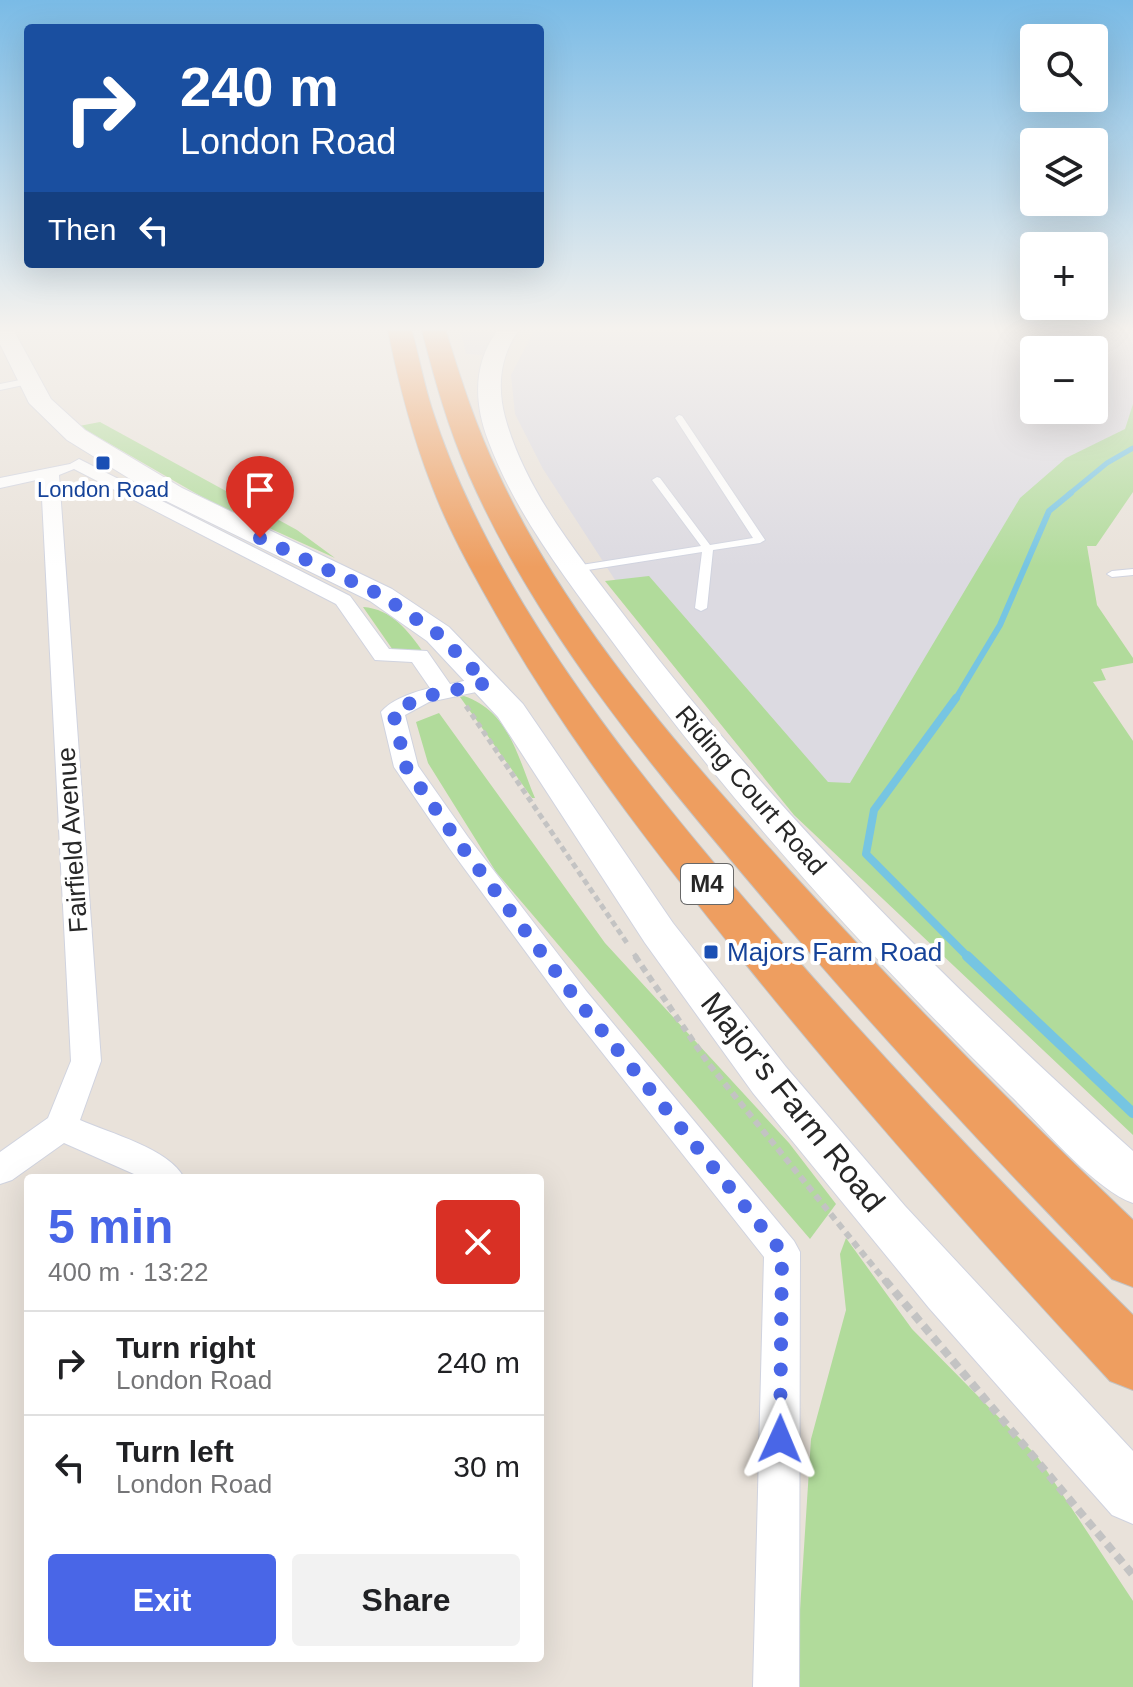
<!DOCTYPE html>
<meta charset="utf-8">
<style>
:root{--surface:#fff;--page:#f2f2f2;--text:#202124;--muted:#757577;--line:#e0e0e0;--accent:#4966e7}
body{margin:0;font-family:Arial,sans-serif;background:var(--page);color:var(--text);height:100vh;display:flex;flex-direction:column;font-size:30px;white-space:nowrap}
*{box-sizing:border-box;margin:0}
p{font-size:26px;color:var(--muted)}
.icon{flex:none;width:44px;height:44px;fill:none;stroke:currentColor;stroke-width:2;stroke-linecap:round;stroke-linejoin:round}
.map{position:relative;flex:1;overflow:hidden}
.panel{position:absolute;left:24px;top:1174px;width:520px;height:488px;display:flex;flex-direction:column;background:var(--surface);border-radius:8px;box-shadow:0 8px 32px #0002}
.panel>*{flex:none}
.banner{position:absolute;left:24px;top:24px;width:520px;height:244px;border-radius:8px;box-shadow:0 8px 32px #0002;background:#1a4fa0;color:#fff;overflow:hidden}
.tools{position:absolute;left:1020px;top:24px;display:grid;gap:16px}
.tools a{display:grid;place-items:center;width:88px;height:88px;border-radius:8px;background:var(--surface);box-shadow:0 8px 32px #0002;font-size:40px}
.pin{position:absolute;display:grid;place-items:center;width:68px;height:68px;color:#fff;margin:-82px -34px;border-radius:50% 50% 50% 0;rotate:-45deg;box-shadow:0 0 8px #0007}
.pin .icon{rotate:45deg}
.me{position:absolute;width:88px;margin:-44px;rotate:1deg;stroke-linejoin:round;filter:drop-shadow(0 0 6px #0008)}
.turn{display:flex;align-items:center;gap:28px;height:168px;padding:0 24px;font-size:36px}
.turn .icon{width:104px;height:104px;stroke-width:2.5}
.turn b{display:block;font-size:56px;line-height:68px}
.then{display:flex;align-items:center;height:76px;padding:0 24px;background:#0003;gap:16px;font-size:30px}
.round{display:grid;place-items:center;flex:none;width:84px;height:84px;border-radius:8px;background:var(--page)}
.summary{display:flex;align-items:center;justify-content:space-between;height:136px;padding:0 24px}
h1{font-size:48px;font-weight:700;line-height:60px;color:var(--accent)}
.action{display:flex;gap:16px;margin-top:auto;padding:16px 24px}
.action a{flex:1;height:92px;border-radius:8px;background:var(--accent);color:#fff;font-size:32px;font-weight:700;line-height:92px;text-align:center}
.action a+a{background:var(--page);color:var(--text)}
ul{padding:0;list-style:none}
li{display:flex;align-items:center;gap:24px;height:104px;padding:0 24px;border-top:2px solid var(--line)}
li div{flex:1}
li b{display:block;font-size:30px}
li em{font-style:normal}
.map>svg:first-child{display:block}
.industrial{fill:#dcdae1;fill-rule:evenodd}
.green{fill:#b1db9b}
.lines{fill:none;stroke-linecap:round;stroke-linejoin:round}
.stream-far3{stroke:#76c5e2;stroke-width:5}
.stream-far2{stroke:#76c5e2;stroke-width:6}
.stream-far1{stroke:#76c5e2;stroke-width:8}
.stream{stroke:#76c5e2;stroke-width:10}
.lane-casing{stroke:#d0d3df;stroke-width:2}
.street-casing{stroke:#d0d3df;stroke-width:2}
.secondary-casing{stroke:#d0d3df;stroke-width:2}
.highway-casing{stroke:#c3c3c3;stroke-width:2}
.path-far2{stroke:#c3c3c3;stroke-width:5;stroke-dasharray:6 4;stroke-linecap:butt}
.path-far1{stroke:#c3c3c3;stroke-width:6;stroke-dasharray:7 5;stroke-linecap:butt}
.path{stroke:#c3c3c3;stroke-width:8;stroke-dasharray:9 6;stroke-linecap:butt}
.lane{fill:#fff;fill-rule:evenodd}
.street{fill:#fff;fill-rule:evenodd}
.secondary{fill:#fff;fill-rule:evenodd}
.highway{fill:#ee9e60;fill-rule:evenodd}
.route{stroke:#4966e7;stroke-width:14;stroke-dasharray:0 25.2}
.transit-dot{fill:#1a4fb4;stroke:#fff;stroke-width:3}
.labels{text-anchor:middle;stroke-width:8;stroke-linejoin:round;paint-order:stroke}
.far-transit-label{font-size:22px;fill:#164399;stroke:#fff}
.shield{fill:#fff;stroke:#686868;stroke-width:2}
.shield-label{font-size:24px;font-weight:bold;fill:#272727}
.street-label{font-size:26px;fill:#272727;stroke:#fff}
.transit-label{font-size:26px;fill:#164399;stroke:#fff;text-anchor:start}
.near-street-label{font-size:32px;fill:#272727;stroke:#fff}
</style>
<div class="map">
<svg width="1133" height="1687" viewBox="0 0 1133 1687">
<rect width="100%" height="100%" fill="#e9e2da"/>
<!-- industrial -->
<path class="industrial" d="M461,331H502L487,355L466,354Z
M534,331H1133V448L874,810L812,807L619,586L543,469L515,414L511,375ZM1034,350H1094V410H1034Z"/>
<!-- green -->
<path class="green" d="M1133,404V492L1096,546H1087L1097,605L1133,658V663L1101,669L1106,680L1093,682L1133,741V1135L794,815L605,581L649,576L828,782L850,783L1020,498L1066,458L1125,429Z
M100,422L297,530L335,558L209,501L79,426Z
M363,607C392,609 408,631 424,653H395Z
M464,696C510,712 517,756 535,798H532L460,697Z
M439,713L605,943L789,1143L836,1204L810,1239L496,872L428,763L416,722Z
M846,1238L912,1329L1037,1456L1133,1601V1687H795L811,1439L846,1310L840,1254Z"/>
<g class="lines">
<!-- stream-far3 -->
<path class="stream-far3" d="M1068,495L1107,463L1133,448"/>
<!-- stream-far2 -->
<path class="stream-far2" d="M955,700L1000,625L1049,511L1071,493"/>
<!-- stream-far1 -->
<path class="stream-far1" d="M956,698L874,810L866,854L969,958"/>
<!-- stream -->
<path class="stream" d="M967,956L1133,1113"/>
<defs>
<path id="lane" d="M30,378L34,381L33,383L0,390V384Z
M679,415L682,416L765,540L760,543L713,550L707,608L701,611L695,608L702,552L575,572L570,569L575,566L701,546L652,480L657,477L660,478L710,545L753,538L675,418Z
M1133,569V575L1112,577L1107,574L1112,571Z"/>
<path id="street" d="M79,459L350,596L389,649L427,651L450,684L487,676L498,683L495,688L429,702L405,715L418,766L468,837L587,992L794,1241L800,1252L799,1687H753L764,1257L567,1008L450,849L394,767L381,712C392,699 414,692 430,688L412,662L375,660L336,604L74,469L59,475L101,1061L80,1120C109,1133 170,1149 184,1178H143L64,1143L12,1180L0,1184V1152L48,1118L71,1061L41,479L0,488V478L70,464Z"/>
<path id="secondary" d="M0,331H14L51,399L85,430L182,488L392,589L449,627L523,704L673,923L786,1067L905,1206L1133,1451V1524L1112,1515L929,1308L753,1093L645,943L498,717L427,641L370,601L164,500L67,440L29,403L0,344Z
M497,331H518C500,357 497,387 505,417C526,494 583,561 630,623C779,817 952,988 1133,1151V1203C1095,1190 1042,1126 1011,1096C867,954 731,804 612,641C566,579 515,513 488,440C474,403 473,364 497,331Z"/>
<path id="highway" d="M388,331H412C419,357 424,384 432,409C494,604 648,788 780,940C893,1070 1011,1194 1133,1315V1390L1110,1381C984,1245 860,1106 744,962C654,851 566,737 496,614C473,573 449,531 432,486C412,435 399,384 388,331Z
M422,331H446C461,380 476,427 498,473C567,622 681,750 790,871C900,992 1015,1108 1133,1220V1287L1112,1279C988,1152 867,1022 753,886C646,760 536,627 469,475C448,428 435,380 422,331Z"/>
</defs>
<!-- lane casing -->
<use href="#lane" class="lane-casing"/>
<!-- street casing -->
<use href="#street" class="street-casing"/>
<!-- secondary casing -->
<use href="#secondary" class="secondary-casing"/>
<!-- highway casing -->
<use href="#highway" class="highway-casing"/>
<!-- path-far2 -->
<path class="path-far2" d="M466,706L627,943
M634,954L637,958"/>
<!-- path-far1 -->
<path class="path-far1" d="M635,956L708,1063L886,1282"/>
<!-- path -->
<path class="path" d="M885,1280L1133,1575"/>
<!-- lane -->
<use href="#lane" class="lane"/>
<!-- street -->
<use href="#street" class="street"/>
<!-- secondary -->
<use href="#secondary" class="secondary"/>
<!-- highway -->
<use href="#highway" class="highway"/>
</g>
<!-- sky -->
<linearGradient id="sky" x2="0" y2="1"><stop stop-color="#7abbe6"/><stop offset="0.58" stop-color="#f5f2ee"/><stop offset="1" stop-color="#f5f2ee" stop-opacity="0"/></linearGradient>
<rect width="1133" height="567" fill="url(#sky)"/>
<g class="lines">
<!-- route -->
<path class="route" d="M260,538L381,595L438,634L487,683L422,697L393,712L406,767L459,843L577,1000L782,1252L780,1439"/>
</g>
<!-- markers -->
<g class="transit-dot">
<rect x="95" y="455" width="16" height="16" rx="4"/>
<rect x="703" y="944" width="16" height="16" rx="4"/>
</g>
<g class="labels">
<!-- far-transit labels -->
<g class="far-transit-label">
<text x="103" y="497">London Road</text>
</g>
<!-- shield labels -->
<rect class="shield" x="681" y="864" width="52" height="40" rx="6"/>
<g class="shield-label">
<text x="707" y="892">M4</text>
</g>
<!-- street labels -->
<g class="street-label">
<text transform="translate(751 790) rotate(49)" y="9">Riding Court Road</text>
<text transform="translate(72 840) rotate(-94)" y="9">Fairfield Avenue</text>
</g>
<!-- transit labels -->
<g class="transit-label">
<text x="727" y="961">Majors Farm Road</text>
</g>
<!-- near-street labels -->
<g class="near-street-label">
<text transform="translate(793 1102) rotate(51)" y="11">Major's Farm Road</text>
</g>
</g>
</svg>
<div class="tools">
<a><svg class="icon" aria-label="search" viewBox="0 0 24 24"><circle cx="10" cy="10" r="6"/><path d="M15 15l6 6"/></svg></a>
<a><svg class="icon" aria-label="layers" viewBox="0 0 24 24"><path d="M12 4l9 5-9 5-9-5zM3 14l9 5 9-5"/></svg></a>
<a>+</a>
<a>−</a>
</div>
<div class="pin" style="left:260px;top:538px;background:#d93025"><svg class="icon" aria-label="arrive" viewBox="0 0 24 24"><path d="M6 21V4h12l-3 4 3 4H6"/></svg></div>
<svg class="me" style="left:780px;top:1439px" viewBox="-20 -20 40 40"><path d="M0-17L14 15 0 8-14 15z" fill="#4966e7" stroke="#fff" stroke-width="4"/></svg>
<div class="banner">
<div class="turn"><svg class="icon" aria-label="right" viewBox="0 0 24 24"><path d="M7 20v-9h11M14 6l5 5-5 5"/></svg><div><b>240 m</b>London Road</div></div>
<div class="then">Then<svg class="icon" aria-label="left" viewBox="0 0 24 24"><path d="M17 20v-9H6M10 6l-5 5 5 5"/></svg></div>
</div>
<section class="panel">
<div class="summary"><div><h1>5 min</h1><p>400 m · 13:22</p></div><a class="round" style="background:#d93025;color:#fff"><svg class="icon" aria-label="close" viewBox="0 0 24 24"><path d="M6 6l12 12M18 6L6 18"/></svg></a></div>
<ul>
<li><svg class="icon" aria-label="right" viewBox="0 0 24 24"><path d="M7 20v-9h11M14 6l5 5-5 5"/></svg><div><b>Turn right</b><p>London Road</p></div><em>240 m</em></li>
<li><svg class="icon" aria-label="left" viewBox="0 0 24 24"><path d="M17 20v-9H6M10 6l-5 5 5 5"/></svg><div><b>Turn left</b><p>London Road</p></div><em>30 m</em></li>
</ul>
<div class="action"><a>Exit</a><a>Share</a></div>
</section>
</div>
